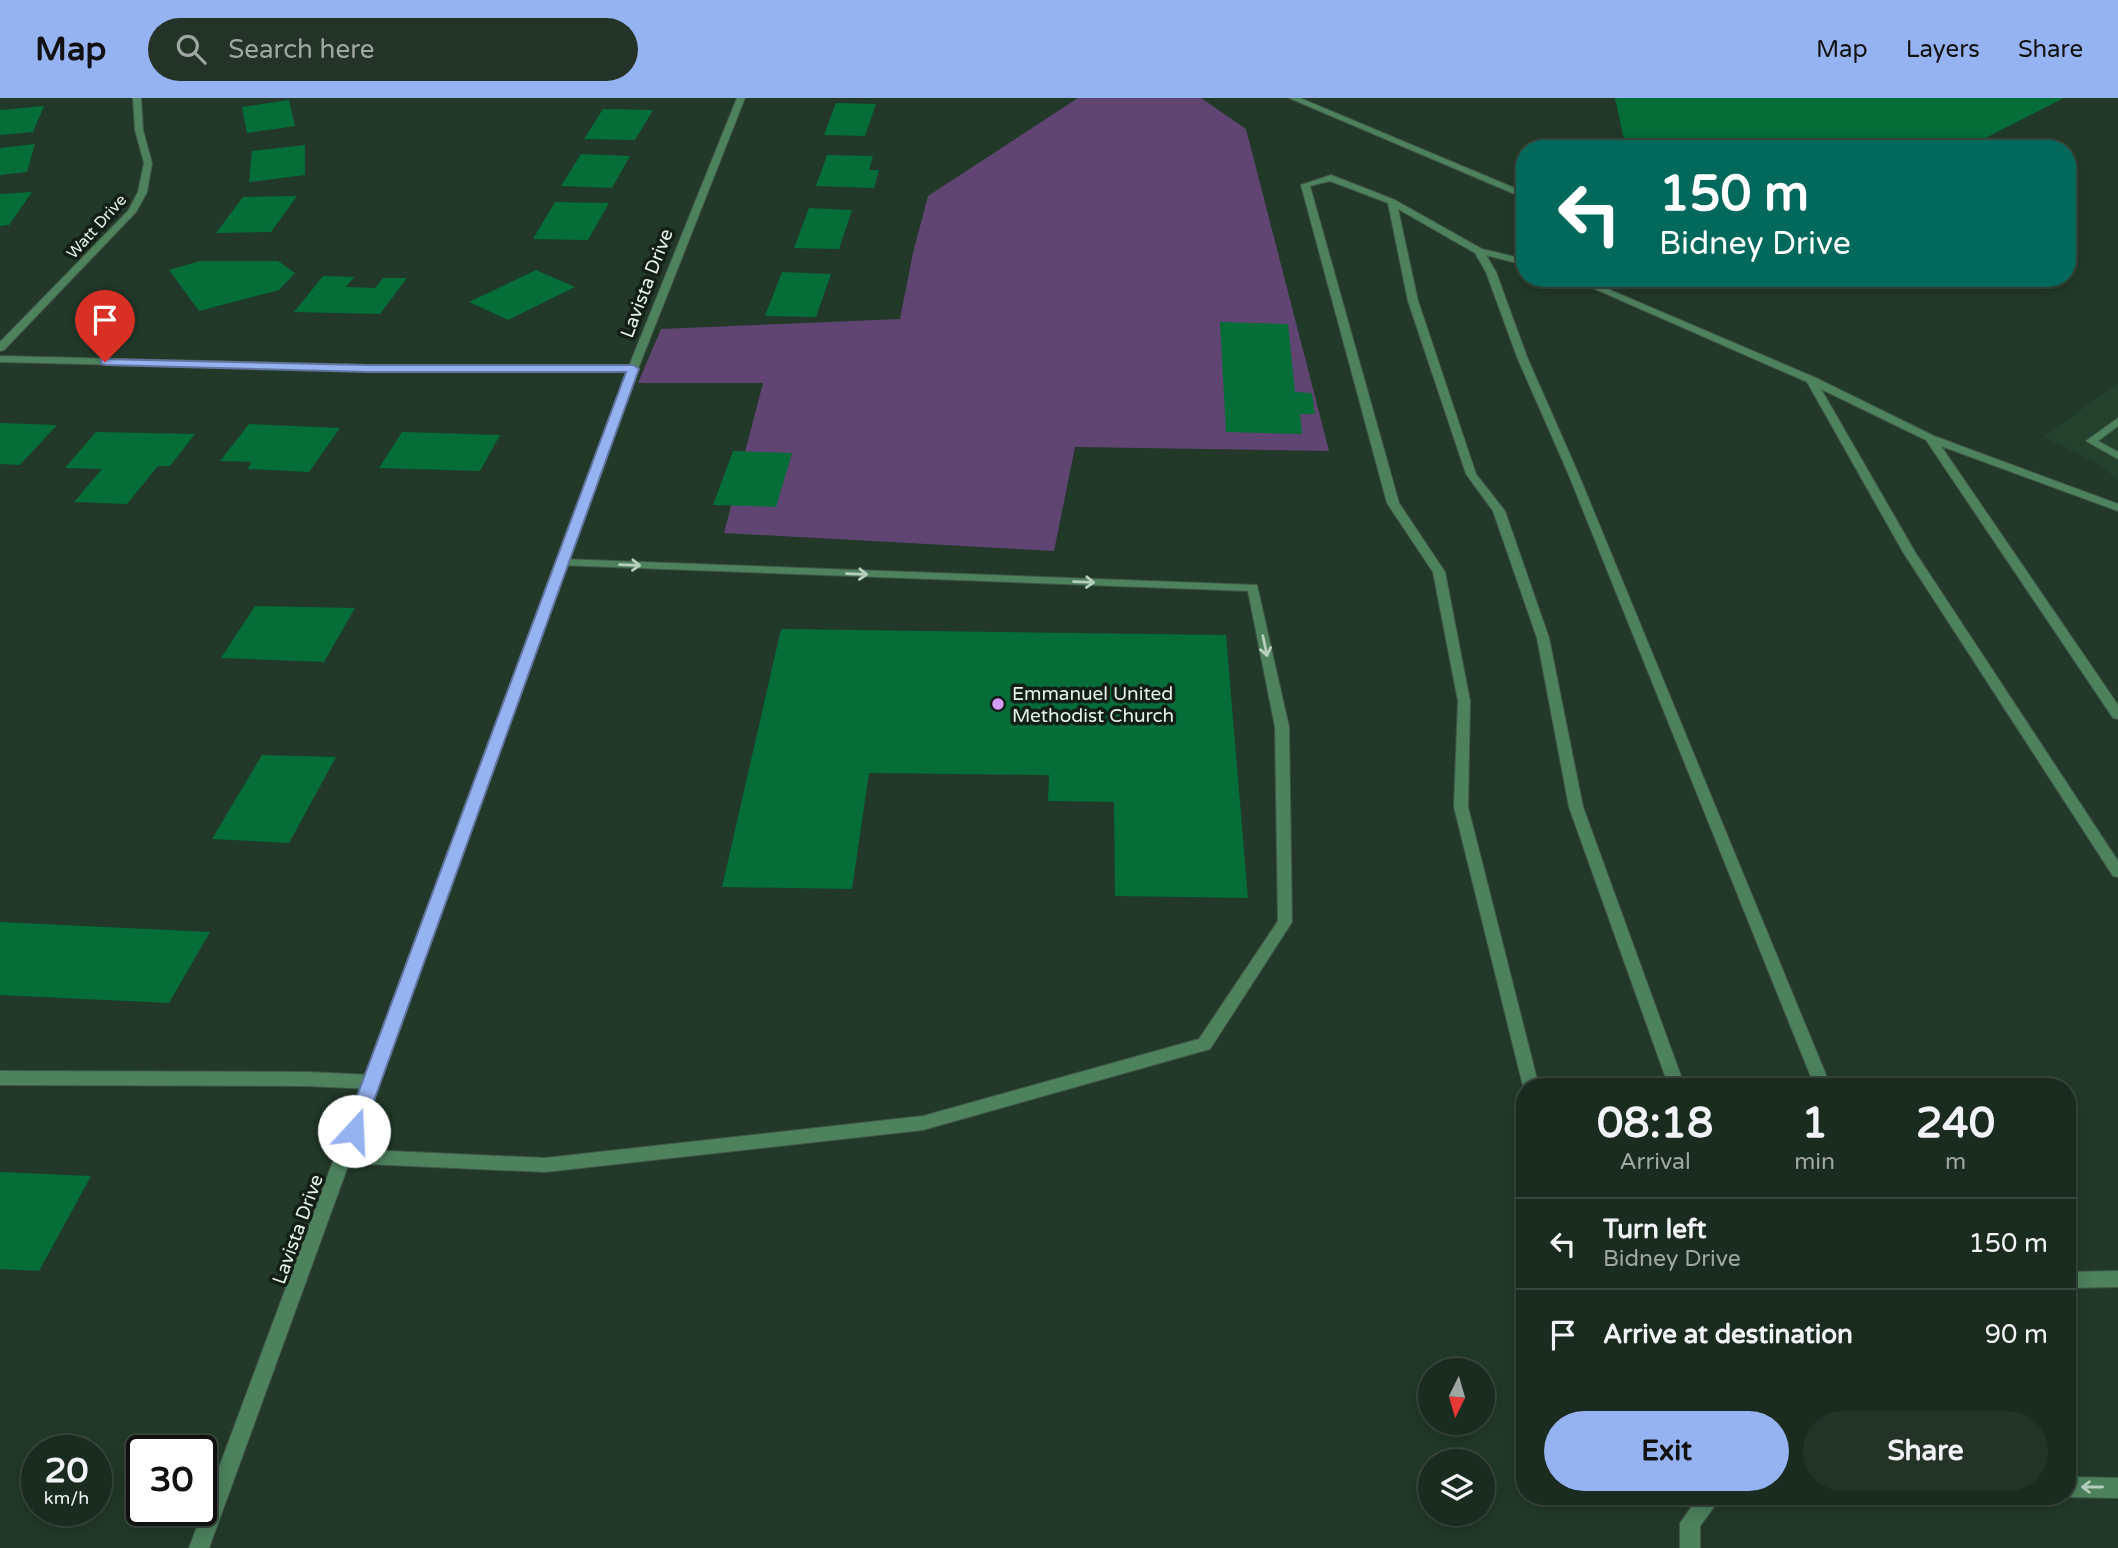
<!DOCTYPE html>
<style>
:root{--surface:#1a2b1f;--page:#233328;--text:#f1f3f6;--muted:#9fa7a4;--line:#38473d;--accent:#95b2f1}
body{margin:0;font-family:"Varela Round",sans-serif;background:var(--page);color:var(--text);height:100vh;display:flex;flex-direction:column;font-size:26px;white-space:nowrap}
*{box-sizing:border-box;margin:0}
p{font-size:23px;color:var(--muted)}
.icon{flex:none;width:38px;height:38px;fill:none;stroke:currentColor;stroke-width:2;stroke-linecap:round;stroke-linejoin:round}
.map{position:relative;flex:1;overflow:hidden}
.panel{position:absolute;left:1516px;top:980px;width:560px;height:427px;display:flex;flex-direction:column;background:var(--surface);border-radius:28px;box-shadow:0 4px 18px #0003,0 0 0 2px var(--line)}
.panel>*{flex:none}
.hud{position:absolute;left:1516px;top:42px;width:560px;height:147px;border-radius:28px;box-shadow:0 4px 18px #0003,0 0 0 2px var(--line);background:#00695c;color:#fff;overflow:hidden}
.needle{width:46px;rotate:185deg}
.tools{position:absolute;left:1418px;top:1260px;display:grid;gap:14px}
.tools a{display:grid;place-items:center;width:77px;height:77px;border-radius:50%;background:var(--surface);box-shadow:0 4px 18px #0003,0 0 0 2px var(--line);font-size:35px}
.speed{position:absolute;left:21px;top:1337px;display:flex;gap:14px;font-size:35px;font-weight:700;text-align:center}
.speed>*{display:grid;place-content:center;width:91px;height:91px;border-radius:50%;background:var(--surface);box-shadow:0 4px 18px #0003,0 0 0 2px var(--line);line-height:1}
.speed small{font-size:18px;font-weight:400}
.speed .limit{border:4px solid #111;border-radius:10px;background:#fff;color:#111}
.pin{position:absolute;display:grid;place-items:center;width:60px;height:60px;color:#fff;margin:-72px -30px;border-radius:50% 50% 50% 0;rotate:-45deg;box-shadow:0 0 7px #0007}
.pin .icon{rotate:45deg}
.me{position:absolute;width:77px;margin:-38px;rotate:20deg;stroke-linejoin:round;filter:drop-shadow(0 0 5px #0008)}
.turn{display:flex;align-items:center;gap:24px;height:147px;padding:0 28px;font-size:32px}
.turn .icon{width:91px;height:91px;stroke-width:2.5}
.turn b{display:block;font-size:49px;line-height:60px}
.eta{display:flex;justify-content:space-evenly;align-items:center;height:119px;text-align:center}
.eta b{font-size:42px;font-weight:700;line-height:49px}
.primary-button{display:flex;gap:14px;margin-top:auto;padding:14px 28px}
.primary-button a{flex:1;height:80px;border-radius:42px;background:var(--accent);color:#111;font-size:28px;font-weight:700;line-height:80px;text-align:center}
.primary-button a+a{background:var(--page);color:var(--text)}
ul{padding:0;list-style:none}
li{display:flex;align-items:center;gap:21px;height:91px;padding:0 28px;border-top:2px solid var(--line)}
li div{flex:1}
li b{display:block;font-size:26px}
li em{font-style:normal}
header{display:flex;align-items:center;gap:42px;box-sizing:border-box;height:98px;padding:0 35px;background:var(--accent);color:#111}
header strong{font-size:33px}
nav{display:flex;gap:38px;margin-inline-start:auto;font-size:24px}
.search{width:490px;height:63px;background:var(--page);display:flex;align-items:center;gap:18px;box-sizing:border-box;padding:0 24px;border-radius:38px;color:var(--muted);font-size:26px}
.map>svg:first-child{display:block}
.built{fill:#23422d}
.green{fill:#604572}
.building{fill:#046d38}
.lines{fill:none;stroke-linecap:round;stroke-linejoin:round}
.lane-casing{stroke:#415747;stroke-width:2}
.street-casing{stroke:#415747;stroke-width:2}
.lane{fill:#4d825d;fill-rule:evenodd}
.street{fill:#4d825d;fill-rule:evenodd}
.oneway{stroke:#b7d0be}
.route{fill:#95b2f1;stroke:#61749d;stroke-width:2}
.poi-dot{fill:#d59bfa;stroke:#131e16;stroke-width:2.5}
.labels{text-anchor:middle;stroke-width:7;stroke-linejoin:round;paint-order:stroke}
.far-street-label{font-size:16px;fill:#e4f2e7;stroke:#131e16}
.street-label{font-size:19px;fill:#e4f2e7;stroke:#131e16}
.poi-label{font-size:19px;fill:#e4f2e7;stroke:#131e16;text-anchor:start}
</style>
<header>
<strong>Map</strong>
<div class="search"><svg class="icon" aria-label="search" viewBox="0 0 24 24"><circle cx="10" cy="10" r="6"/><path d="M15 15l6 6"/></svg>Search here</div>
<nav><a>Map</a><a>Layers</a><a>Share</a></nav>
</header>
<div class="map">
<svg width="2118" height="1450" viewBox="0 0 2118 1450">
<rect width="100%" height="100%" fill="#223929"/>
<!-- built -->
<path class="built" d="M2118,285V382L2100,367L2044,339Z"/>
<!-- green -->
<path class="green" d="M1078,0H1201L1246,31L1329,353L1075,349L1054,453L724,435L763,285H638L661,231L900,221L913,155L928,98Z"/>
<!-- building -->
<path class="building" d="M1615,0H2064L1964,51H1626Z
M289,2L295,28L247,35L242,9Z
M836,5L876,6L865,38L824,37Z
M44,8L33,34L0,37V12Z
M603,11L653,12L635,42L584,41Z
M35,46L27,74L0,77V50Z
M305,47V77L249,84L252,53Z
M581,56L630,58L612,90L561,88Z
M827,57L873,58L869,72H879L874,90L816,88Z
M32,94L9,127L0,128V96Z
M297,98L271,134L216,135L243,99Z
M555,104L609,105L588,142L533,141Z
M809,110L852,112L839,151L794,150Z
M200,163H278L295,175L279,192L199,213L169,172Z
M536,172L575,189L508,222L469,204Z
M782,174L831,176L816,219L765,218Z
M323,178L354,179L346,189L375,190L383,180H407L380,216L294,214Z
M1220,224L1288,226L1295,294L1312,295L1315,316H1300L1302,336L1226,334Z
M0,325L57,327L20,367L0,366Z
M249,326L340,330L309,374L247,371L252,364L220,363Z
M96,334L195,336L170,368H158L127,406L74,404L102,371L65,370Z
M402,334L500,337L480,373L379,370Z
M733,353L792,355L776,409L713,407Z
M255,508L355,510L324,564L221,560Z
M781,531L1226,537L1248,800L1115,798L1114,704L1048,703L1049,677L869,675L852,791L722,789Z
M262,657L336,659L289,745L212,741Z
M0,824L210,834L169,905L0,897Z
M0,1074L91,1078L39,1173L0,1171Z"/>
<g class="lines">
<defs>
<path id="lane" d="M1289,0H1300L1524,94V100Z
M1331,77L1395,102L1482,151L1524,161V167L1486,157L1496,174L1527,259L1578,375L1831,989H1815L1568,375L1517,259L1486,174L1475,155L1398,111L1418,203L1476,376L1505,413L1549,540L1583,709L1685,989H1669L1569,709L1537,540L1493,413L1466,376L1408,203L1388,105L1330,83L1310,88L1399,405L1445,474L1470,603L1468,709L1539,989H1524V992L1454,709L1458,603L1433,474L1387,405L1301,87Z
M1570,180H1582L1816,280L1934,338L2118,406V413L1941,348L2118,607V621L2113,620L1926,342L1821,291L1915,454L2118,763V779L2113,778L1903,454L1807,284Z
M2118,320V328L2098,343L2118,354V361L2086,343Z
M562,461L1257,487L1289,629L1292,824L1210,951L923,1032L545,1074L344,1065L338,1063L336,1058L338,1053L344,1051L545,1060L923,1018L1199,941L1278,823L1275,629L1248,493L558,467V463Z
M0,973L307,974L372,977L378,979L380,984L378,989L372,991L307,988L0,987Z
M2118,1173V1189L2067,1190V1174Z
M2067,1379L2118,1380V1400L2067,1399Z
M1699,1398H1722L1700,1428V1450H1680V1425Z"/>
<path id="street" d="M133,0H141L143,32L152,65L147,94L136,114L4,252L0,253V244L128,113L138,94L144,65L135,32Z
M737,0H745L638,271L209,1450H189L627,274L367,273L0,264V258L367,267L629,268Z"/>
</defs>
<!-- lane casing -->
<use href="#lane" class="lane-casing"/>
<!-- street casing -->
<use href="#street" class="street-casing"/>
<!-- lane -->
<use href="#lane" class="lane"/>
<!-- street -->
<use href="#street" class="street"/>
</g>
<!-- one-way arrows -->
<defs><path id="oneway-shaft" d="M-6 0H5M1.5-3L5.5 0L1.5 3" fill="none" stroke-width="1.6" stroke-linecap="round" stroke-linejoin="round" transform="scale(1.75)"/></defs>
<g class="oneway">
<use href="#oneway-shaft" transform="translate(630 467) rotate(2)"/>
<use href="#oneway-shaft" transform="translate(857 476) rotate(2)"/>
<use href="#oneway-shaft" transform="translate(1084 484) rotate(2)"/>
<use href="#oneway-shaft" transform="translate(1265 548) rotate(78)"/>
<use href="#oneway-shaft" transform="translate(2092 1389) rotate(-180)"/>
</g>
<!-- route -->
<path class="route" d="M101,261L367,267H633L639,271L363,1033L360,1039H347L344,1033L626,274H367L105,267L101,266Z"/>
<!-- markers -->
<circle class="poi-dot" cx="998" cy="606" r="7"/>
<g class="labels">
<!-- far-street labels -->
<g class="far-street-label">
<text transform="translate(96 128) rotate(-48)" y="6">Watt Drive</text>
</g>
<!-- street labels -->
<g class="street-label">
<text transform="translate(646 185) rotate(-69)" y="7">Lavista Drive</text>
<text transform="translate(297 1131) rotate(-70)" y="7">Lavista Drive</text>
</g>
<!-- poi labels -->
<g class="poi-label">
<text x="1012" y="602">Emmanuel United<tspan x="1012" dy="22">Methodist Church</tspan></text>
</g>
</g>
</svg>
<div class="tools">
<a><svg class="needle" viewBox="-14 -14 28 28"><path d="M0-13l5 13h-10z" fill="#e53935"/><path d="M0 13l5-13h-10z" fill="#9fa7a4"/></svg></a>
<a><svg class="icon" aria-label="layers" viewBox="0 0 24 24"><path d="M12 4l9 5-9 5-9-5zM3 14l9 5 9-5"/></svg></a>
</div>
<div class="speed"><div>20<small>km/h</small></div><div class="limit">30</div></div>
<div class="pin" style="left:105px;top:264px;background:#d93025"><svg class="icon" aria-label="arrive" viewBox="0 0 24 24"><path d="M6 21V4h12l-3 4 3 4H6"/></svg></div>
<svg class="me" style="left:354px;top:1033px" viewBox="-20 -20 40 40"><circle r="19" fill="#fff"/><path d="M0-13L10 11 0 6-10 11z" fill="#95b2f1"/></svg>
<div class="hud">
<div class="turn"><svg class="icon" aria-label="left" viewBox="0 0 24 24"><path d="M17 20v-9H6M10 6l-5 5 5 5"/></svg><div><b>150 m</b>Bidney Drive</div></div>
</div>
<section class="panel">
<div class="eta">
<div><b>08:18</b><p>Arrival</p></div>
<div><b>1</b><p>min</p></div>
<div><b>240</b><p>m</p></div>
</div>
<ul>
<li><svg class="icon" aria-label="left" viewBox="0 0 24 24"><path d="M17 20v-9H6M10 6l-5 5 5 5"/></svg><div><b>Turn left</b><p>Bidney Drive</p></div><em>150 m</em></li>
<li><svg class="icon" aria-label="arrive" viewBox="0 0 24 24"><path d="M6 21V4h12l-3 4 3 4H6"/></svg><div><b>Arrive at destination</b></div><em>90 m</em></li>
</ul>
<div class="primary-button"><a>Exit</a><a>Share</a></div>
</section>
</div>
